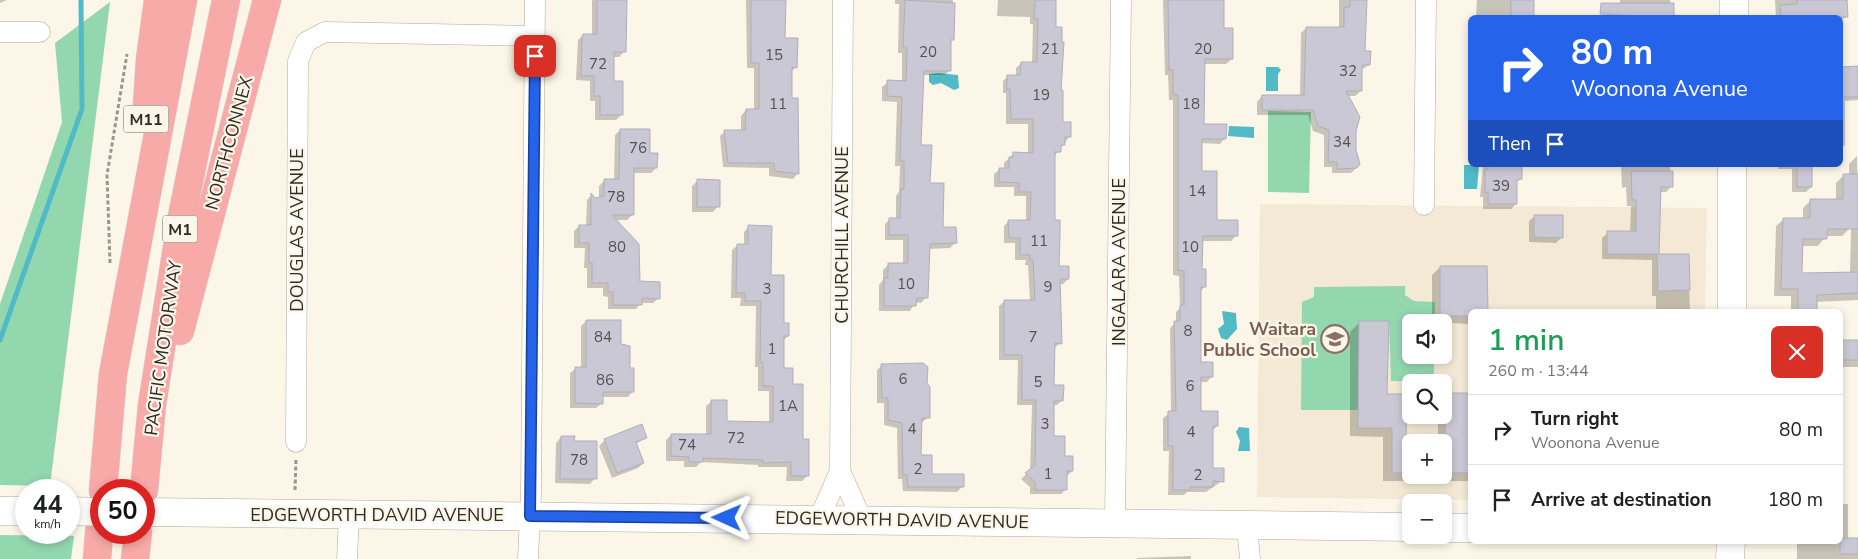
<!DOCTYPE html>
<meta charset="utf-8">
<style>
:root{--surface:#fff;--page:#f6f6f6;--text:#202124;--muted:#757577;--line:#e0e0e0}
body{margin:0;font-family:"Nunito Sans",sans-serif;background:var(--page);color:var(--text);height:100vh;display:flex;flex-direction:column;font-size:19px;white-space:nowrap}
*{box-sizing:border-box;margin:0}
p{font-size:16px;color:var(--muted)}
.icon{flex:none;width:28px;height:28px;fill:none;stroke:currentColor;stroke-width:2;stroke-linecap:round;stroke-linejoin:round}
.map{position:relative;flex:1;overflow:hidden}
.details{position:absolute;left:1468px;top:309px;width:375px;height:235px;display:flex;flex-direction:column;background:var(--surface);border-radius:8px;box-shadow:0 2px 8px #0003}
.details>*{flex:none}
.hud{position:absolute;left:1468px;top:15px;width:375px;height:152px;border-radius:8px;box-shadow:0 2px 8px #0003;background:#2563eb;color:#fff;overflow:hidden}
.tools{position:absolute;left:1402px;top:314px;display:grid;gap:10px}
.tools a{display:grid;place-items:center;width:50px;height:50px;border-radius:8px;background:var(--surface);box-shadow:0 2px 8px #0003;font-size:25px}
.speed{position:absolute;left:15px;top:479px;display:flex;gap:10px;font-size:25px;font-weight:700;text-align:center}
.speed>*{display:grid;place-content:center;width:65px;height:65px;border-radius:50%;background:var(--surface);box-shadow:0 2px 8px #0003;line-height:1}
.speed small{font-size:12px;font-weight:400}
.speed .limit{border:8px solid #d22;background:#fff;color:#111}
.pin{position:absolute;display:grid;place-items:center;width:42px;height:42px;color:#fff;margin:-21px;border-radius:10px;box-shadow:0 2px 8px #0006}
.me{position:absolute;width:55px;margin:-28px;rotate:271deg;stroke-linejoin:round;filter:drop-shadow(0 0 4px #0008)}
.turn{display:flex;align-items:center;gap:18px;height:105px;padding:0 20px;font-size:22px}
.turn .icon{width:65px;height:65px;stroke-width:2.5}
.turn b{display:block;font-size:35px;line-height:42px}
.then{display:flex;align-items:center;height:48px;padding:0 20px;background:#0003;gap:10px;font-size:19px}
.round{display:grid;place-items:center;flex:none;width:52px;height:52px;border-radius:8px;background:var(--page)}
.summary{display:flex;align-items:center;justify-content:space-between;height:85px;padding:0 20px}
h1{font-size:30px;font-weight:600;line-height:38px;color:#1e9e55}
ul{padding:0;list-style:none}
li{display:flex;align-items:center;gap:15px;height:70px;padding:0 20px;border-top:1px solid var(--line)}
li div{flex:1}
li b{display:block;font-size:19px}
li em{font-style:normal}
.map>svg:first-child{display:block}
.built{fill:#f3e9d4;fill-rule:evenodd}
.green{fill:#93d7af}
.water{fill:#50bbc7}
.shadow{fill:#0003;fill-rule:evenodd}
.lines{fill:none;stroke-linecap:round;stroke-linejoin:round}
.stream{stroke:#50bbc7;stroke-width:5}
.building{fill:#cac8d5;stroke:#b0aebb}
.minor-casing{stroke:#b0aa9d;stroke-width:21}
.secondary-casing{stroke:#b0aa9d;stroke-width:29}
.motorway-casing{stroke:#d9d9d8;stroke-width:29}
.path{stroke:#9c978e;stroke-width:3;stroke-dasharray:4 2.5;stroke-linecap:butt}
.minor{stroke:#fff;stroke-width:20}
.secondary{stroke:#fff;stroke-width:28}
.motorway{stroke:#f7aaa8;stroke-width:28}
.secondary-bridge-casing{stroke:#b0aa9d;stroke-width:29;stroke-linecap:butt}
.secondary-bridge{stroke:#fff;stroke-width:28}
.route-casing{stroke:#184099;stroke-width:12}
.route{stroke:#2563eb;stroke-width:9}
.labels{text-anchor:middle;stroke-width:4.5;stroke-linejoin:round;paint-order:stroke}
.number-label{font-size:15px;fill:#545251}
.shield{fill:#fcf6e9;stroke:#6b6860;stroke-width:1}
.shield-label{font-size:16px;font-weight:bold;fill:#2d2b25}
.street-label{font-size:18px;fill:#2d2b25;stroke:#fcf6e9}
.education-label{font-size:18px;font-weight:bold;fill:#785e54;stroke:#fcf6e9;text-anchor:end}
</style>
<div class="map">
<svg width="1858" height="559" viewBox="0 0 1858 559">
<rect width="100%" height="100%" fill="#fcf6e9"/>
<!-- built -->
<path class="built" d="M1260,204L1707,208L1705,311H1470V500L1257,497ZM1411,322H1444V355H1411ZM1411,382H1444V415H1411ZM1411,442H1444V475H1411Z"/>
<!-- green -->
<path class="green" d="M110,2L50,486L0,485V304L62,122L55,43Z
M1268,111L1311,112L1309,193L1268,192Z
M1405,286V295L1414,301L1435,302V322H1411V355H1434V382L1391,381L1389,321H1359V410H1301L1302,302L1314,297V287Z
M0,535L74,536L71,559H0Z"/>
<!-- water -->
<path class="water" d="M1266,67H1278L1281,70L1278,74V91H1266Z
M938,73L958,75L959,88L954,90L941,83L933,85L929,82V74Z
M1229,126L1254,127V138L1228,136Z
M1464,165H1479L1477,189H1464Z
M1222,311L1236,313L1237,329L1227,340L1221,338L1218,329L1224,324Z
M1239,427L1249,428L1250,451H1238L1240,441L1236,432Z"/>
<!-- shadow -->
<path class="shadow" d="M0,0H7L0,3Z
M592,0H626L625,51L619,57H613L612,82L622,114L616,120H595V101H590V81L576,80L578,40L583,35H592Z
M746,0H783L784,39L796,67L791,72V99L796,142H799L798,173L793,179L769,176V168L723,167L720,136L725,131H741V116L746,110H754V68H747Z
M895,0H953L950,70L945,75H922L920,146L942,228L955,243L950,248L928,249L926,297L921,303L915,302L910,311H879V285L883,280V270L889,264H903V240H885V224L890,219H896V196L899,192L900,166H895L897,102L882,101V87L888,82H902V53H898L899,4H895Z
M998,0H1055L1054,28L1062,123L1069,137L1054,157V221L1058,267L1068,279L1063,284H1059L1061,343L1054,348L1053,386L1062,400L1057,405H1053L1052,438L1072,471L1066,477V489L1061,494H1030V487L1021,479L1030,470L1032,405H1017L1018,360H999V306L1005,301H1030L1028,265H1025L1026,260H1015V243H1004V226L1009,221H1026V196H1014V187H994V174L1000,169H1004V163L1014,153L1028,154V124H1006V93H1003V81L1008,76H1016V68L1021,63H1032L1033,24H1030V17L997,16Z
M1163,0H1223L1222,29L1232,59L1226,64H1204L1203,125L1225,138L1220,144L1201,143V173L1216,221L1236,236L1231,241H1202L1201,271L1205,286L1200,292L1199,364L1212,376L1207,382H1200L1199,412L1217,426L1212,431V469L1222,481L1206,492H1187L1184,495H1168L1169,451H1163V418L1171,412L1170,328L1176,322V312L1180,308L1179,276L1173,275V100H1169L1168,75H1165Z
M1339,0H1365L1364,52L1369,65L1361,70V91L1355,96H1347L1355,131V150L1359,158L1356,168L1351,173H1332V167H1324V135L1313,131L1308,115H1257V102L1262,96H1300L1301,33L1306,28H1339Z
M1477,0H1526L1525,18H1476Z
M1620,0H1670L1673,18H1621Z
M1775,0H1846V16L1840,22V18H1776Z
M1840,68H1858V100L1845,101V145L1840,150Z
M620,130L648,154L656,168L651,173H633L632,215L627,220H615L638,283L659,298L653,303H641L636,309H608V297L603,296V288H587V268H584L585,248H574V231L579,226H586L587,200L591,195L595,199L599,198V186L605,180L614,181L615,135Z
M1857,156L1858,202L1849,229L1842,236H1826L1818,246H1802L1801,275L1850,274L1851,230L1858,223V300L1815,302V311H1791V296H1774L1776,226L1784,219H1803V208L1811,200H1836V183L1843,176H1849V164Z
M1483,165H1520V179L1515,184L1516,204L1511,209H1483V197H1480Z
M1621,165H1670L1671,187L1666,192H1660L1657,255H1688L1690,311H1656V296H1652V260L1602,259V238L1608,233H1630L1631,206H1627L1626,187L1622,188Z
M1778,165H1811V187L1806,192H1792V169H1778Z
M697,181L718,206L713,212H692V186Z
M1535,216L1561,238L1556,243L1529,242V221Z
M749,226L770,276L782,324L788,336L783,341V369L792,385L802,440L808,475L802,481H786L787,467H758V465L701,462L696,467H684V461H666V440L671,435L706,436V406L712,401L726,423H769V391H758V367H755L756,306H740L741,298H731L732,250L738,245H744V232Z
M1440,267H1486L1487,311H1470V324L1432,322V275Z
M586,321L620,345L633,391L628,397H602V403L596,408H570V373L576,368H581V326Z
M1360,322L1386,395L1405,439H1438V415H1444V397L1447,394H1470V481H1383V437L1350,436V332ZM1411,442H1444V475H1411Z
M1840,341H1858V367H1840Z
M882,365L926,384L929,417L921,423L920,456L931,475L963,486L957,492L903,491L902,479H898L897,428L884,425V403H877V370Z
M561,437L573,442L595,478L590,484L555,483L556,443Z
M646,437L636,444L643,463L638,468L612,478L599,446L605,440Z
M1840,504H1848V539H1858V559H1797V541H1840Z
M1191,556V559H1136L1137,558Z"/>
<g class="lines">
<!-- stream -->
<path class="stream" d="M0,340L82,109L81,0"/>
</g>
<!-- building -->
<path class="building" d="M597,0H627L626,52H614V81H623V115H600V96H594V76H581L582,37L583,34H597Z
M751,0H786L785,38H798L797,68L792,67V98H798L799,174L774,171V163H728L724,130H745L746,109H759V63H751Z
M905,0L955,3L954,40H951V71H924L921,145H932L930,183H944L943,227H956L957,243L930,244L928,298H917L916,306H884V278H888V263H908V235H889V218H900L901,189H904V161H900L902,97L887,96V80L906,81L907,48H903Z
M1035,0H1056V27H1062V42H1064L1061,90H1063V122H1071V137H1065V145H1061V152H1055V220H1060V234L1059,266H1069V279H1060L1062,344L1055,343L1054,385H1064L1063,401H1054V436H1065V456H1073V471H1067V490H1035V482L1025,473L1035,465L1036,400H1022V355H1004V300H1035L1033,260H1030V255H1020V238H1009L1008,220H1030L1031,192H1019V183L999,182V168H1009V157H1013V152L1033,153V119H1011L1010,89H1007V75H1020L1021,62H1037L1038,19H1034Z
M1168,0H1224V28H1233V59H1205L1204,124H1227L1226,139H1202V171H1217V220H1238V236H1203L1202,269H1206V287H1201V362H1213V377H1201V411H1218V426H1213V468H1224V482L1213,481V487H1190V490H1173V446H1168V411H1176L1174,321H1180V305H1184V271L1178,270V95H1174L1173,90V70H1169Z
M1350,0H1367L1365,51H1371L1370,65H1362V91H1346L1360,117L1356,131V150L1360,164L1357,168L1337,169V162H1328L1329,130L1318,126L1313,110H1262V95H1304L1306,27H1344V7H1350Z
M1511,0H1534V18H1511Z
M1797,0H1847L1848,17L1781,18L1780,5L1797,4Z
M1601,3H1674V18L1600,14Z
M1858,66V97H1840V67Z
M620,129H650V153H658L657,168H634V215H612L639,244L640,281L660,282V299L642,298V305H613V292H608V283H592V263H589V243H579V225H591V193L595,198L604,196V179H619Z
M1488,165H1522V179L1517,180V204H1488V192L1485,193V170L1488,169Z
M1797,165H1812V187H1797Z
M1631,171H1673V187H1661L1659,254H1689L1690,290L1658,291L1657,254H1607V231H1636V200H1632Z
M1843,174H1858V229H1827V239H1803L1802,273L1858,272V293L1817,295V311H1798V289H1781L1783,218H1810V199H1843Z
M697,179L720,180V207H697Z
M1534,215H1563V238L1534,237Z
M748,225L772,226L771,275H784V323H789V336H784V368H793V384H803V439H809V476H791V462L763,463V460L703,458V462H689V457L671,456V434H711V400H727V421L773,422V386H763V362H760L761,301H745V293H736L737,244H748Z
M1440,266H1487L1488,311H1470V316H1440Z
M586,320H621V344L630,346V368H634V392H603V404L575,403V367H586Z
M1359,321H1389L1387,394H1407L1406,438H1411V473H1392V428H1358Z
M1840,340H1858V360H1840Z
M923,363L928,367L927,383L930,387V418H922L921,455H932V474H964V487H908L907,475H903L902,423L888,420V398H882L881,364Z
M1446,393H1470V473H1444Z
M642,424L647,438L636,442L644,463L617,473L604,439Z
M561,436H575L574,441H597V479H560Z
M1840,538H1858V554H1840Z"/>
<g class="lines">
<defs>
<path id="minor" d="M0,32H40
M1424,205L1426,0
M296,442L298,61L306,42L325,32L535,36
M840,471L862,520
M819,519L840,471L843,0
M1115,523L1121,0
M1247,526L1250,559
M347,559L349,516
M528,559L531,493L535,0"/>
<path id="secondary" d="M1734,18V0
M1732,311V165
M0,511H26
M144,512L1411,527
M1444,528H1470
M1730,559L1731,541"/>
<path id="motorway" d="M147,105L150,59L158,0
M180,331L267,0
M103,490L113,374L183,0
M144,490L152,405L182,216L226,0
M97,559L101,510
M135,559L138,532"/>
</defs>
<!-- minor casing -->
<use href="#minor" class="minor-casing"/>
<!-- secondary casing -->
<use href="#secondary" class="secondary-casing"/>
<!-- motorway casing -->
<use href="#motorway" class="motorway-casing"/>
<!-- path -->
<path class="path" d="M110,263L107,175L127,54
M295,490L296,459"/>
<!-- minor -->
<use href="#minor" class="minor"/>
<!-- secondary -->
<use href="#secondary" class="secondary"/>
<!-- motorway -->
<use href="#motorway" class="motorway"/>
<defs>
<path id="secondary-bridge" d="M69,511L101,512"/>
</defs>
<!-- secondary-bridge casing -->
<use href="#secondary-bridge" class="secondary-bridge-casing"/>
<!-- secondary-bridge -->
<use href="#secondary-bridge" class="secondary-bridge"/>
</g>
<g class="lines">
<defs>
<path id="route" d="M535,56L530,516L727,518"/>
</defs>
<!-- route casing -->
<use href="#route" class="route-casing"/>
<!-- route -->
<use href="#route" class="route"/>
</g>
<!-- icons -->
<defs>
<symbol id="school-ring" viewBox="-11 -11 22 22"><circle r="9.5" fill="#fcf6e9" stroke="#8d6e63" stroke-width="1.5"/><path d="M0-5L7-2L0 1L-7-2ZM-4 1L0 2.5L4 1V4Q0 6-4 4Z" fill="#8d6e63"/></symbol>
</defs>
<g fill-rule="evenodd">
<use href="#school-ring" x="1319" y="323" width="32" height="32"/>
</g>
<g class="labels">
<!-- number labels -->
<g class="number-label">
<text x="1050" y="54">21</text>
<text x="1203" y="54">20</text>
<text x="928" y="57">20</text>
<text x="774" y="60">15</text>
<text x="598" y="69">72</text>
<text x="1348" y="76">32</text>
<text x="1041" y="100">19</text>
<text x="778" y="109">11</text>
<text x="1191" y="109">18</text>
<text x="1342" y="147">34</text>
<text x="638" y="153">76</text>
<text x="1501" y="191">39</text>
<text x="1197" y="196">14</text>
<text x="616" y="202">78</text>
<text x="1039" y="246">11</text>
<text x="617" y="252">80</text>
<text x="1190" y="252">10</text>
<text x="906" y="289">10</text>
<text x="1048" y="292">9</text>
<text x="767" y="294">3</text>
<text x="1188" y="336">8</text>
<text x="603" y="342">84</text>
<text x="1033" y="342">7</text>
<text x="772" y="354">1</text>
<text x="903" y="384">6</text>
<text x="605" y="385">86</text>
<text x="1038" y="387">5</text>
<text x="1190" y="391">6</text>
<text x="788" y="411">1A</text>
<text x="1045" y="429">3</text>
<text x="912" y="434">4</text>
<text x="1191" y="437">4</text>
<text x="736" y="443">72</text>
<text x="687" y="450">74</text>
<text x="579" y="465">78</text>
<text x="918" y="474">2</text>
<text x="1048" y="479">1</text>
<text x="1198" y="480">2</text>
</g>
<!-- shield labels -->
<g class="shield">
<rect x="123.5" y="105.5" width="45" height="27" rx="4"/>
<rect x="162.5" y="215.5" width="35" height="27" rx="4"/>
</g>
<g class="shield-label">
<text x="146" y="125">M11</text>
<text x="180" y="235">M1</text>
</g>
<!-- street labels -->
<g class="street-label">
<text transform="translate(229 143) rotate(-75)" y="6">NORTHCONNEX</text>
<text transform="translate(297 230) rotate(-90)" y="6">DOUGLAS AVENUE</text>
<text transform="translate(842 235) rotate(-90)" y="6">CHURCHILL AVENUE</text>
<text transform="translate(1119 262) rotate(-90)" y="6">INGALARA AVENUE</text>
<text transform="translate(163 348) rotate(-82)" y="6">PACIFIC MOTORWAY</text>
<text x="377" y="521">EDGEWORTH DAVID AVENUE</text>
<text transform="translate(902 520) rotate(1)" y="6">EDGEWORTH DAVID AVENUE</text>
</g>
<!-- education labels -->
<g class="education-label">
<text x="1316" y="335">Waitara<tspan x="1316" dy="21">Public School</tspan></text>
</g>
</g>
</svg>
<div class="tools">
<a><svg class="icon" aria-label="sound" viewBox="0 0 24 24"><path d="M4 9h4l5-4v14l-5-4H4zM17 9q2 3 0 6"/></svg></a>
<a><svg class="icon" aria-label="search" viewBox="0 0 24 24"><circle cx="10" cy="10" r="6"/><path d="M15 15l6 6"/></svg></a>
<a>+</a>
<a>−</a>
</div>
<div class="speed"><div>44<small>km/h</small></div><div class="limit">50</div></div>
<div class="pin" style="left:535px;top:56px;background:#d93025"><svg class="icon" aria-label="arrive" viewBox="0 0 24 24"><path d="M6 21V4h12l-3 4 3 4H6"/></svg></div>
<svg class="me" style="left:727px;top:518px" viewBox="-20 -20 40 40"><path d="M0-17L14 15 0 8-14 15z" fill="#2563eb" stroke="#fff" stroke-width="4"/></svg>
<div class="hud">
<div class="turn"><svg class="icon" aria-label="right" viewBox="0 0 24 24"><path d="M7 20v-9h11M14 6l5 5-5 5"/></svg><div><b>80 m</b>Woonona Avenue</div></div>
<div class="then">Then<svg class="icon" aria-label="arrive" viewBox="0 0 24 24"><path d="M6 21V4h12l-3 4 3 4H6"/></svg></div>
</div>
<section class="details">
<div class="summary"><div><h1>1 min</h1><p>260 m · 13:44</p></div><a class="round" style="background:#d93025;color:#fff"><svg class="icon" aria-label="close" viewBox="0 0 24 24"><path d="M6 6l12 12M18 6L6 18"/></svg></a></div>
<ul>
<li><svg class="icon" aria-label="right" viewBox="0 0 24 24"><path d="M7 20v-9h11M14 6l5 5-5 5"/></svg><div><b>Turn right</b><p>Woonona Avenue</p></div><em>80 m</em></li>
<li><svg class="icon" aria-label="arrive" viewBox="0 0 24 24"><path d="M6 21V4h12l-3 4 3 4H6"/></svg><div><b>Arrive at destination</b></div><em>180 m</em></li>
</ul>
</section>
</div>
